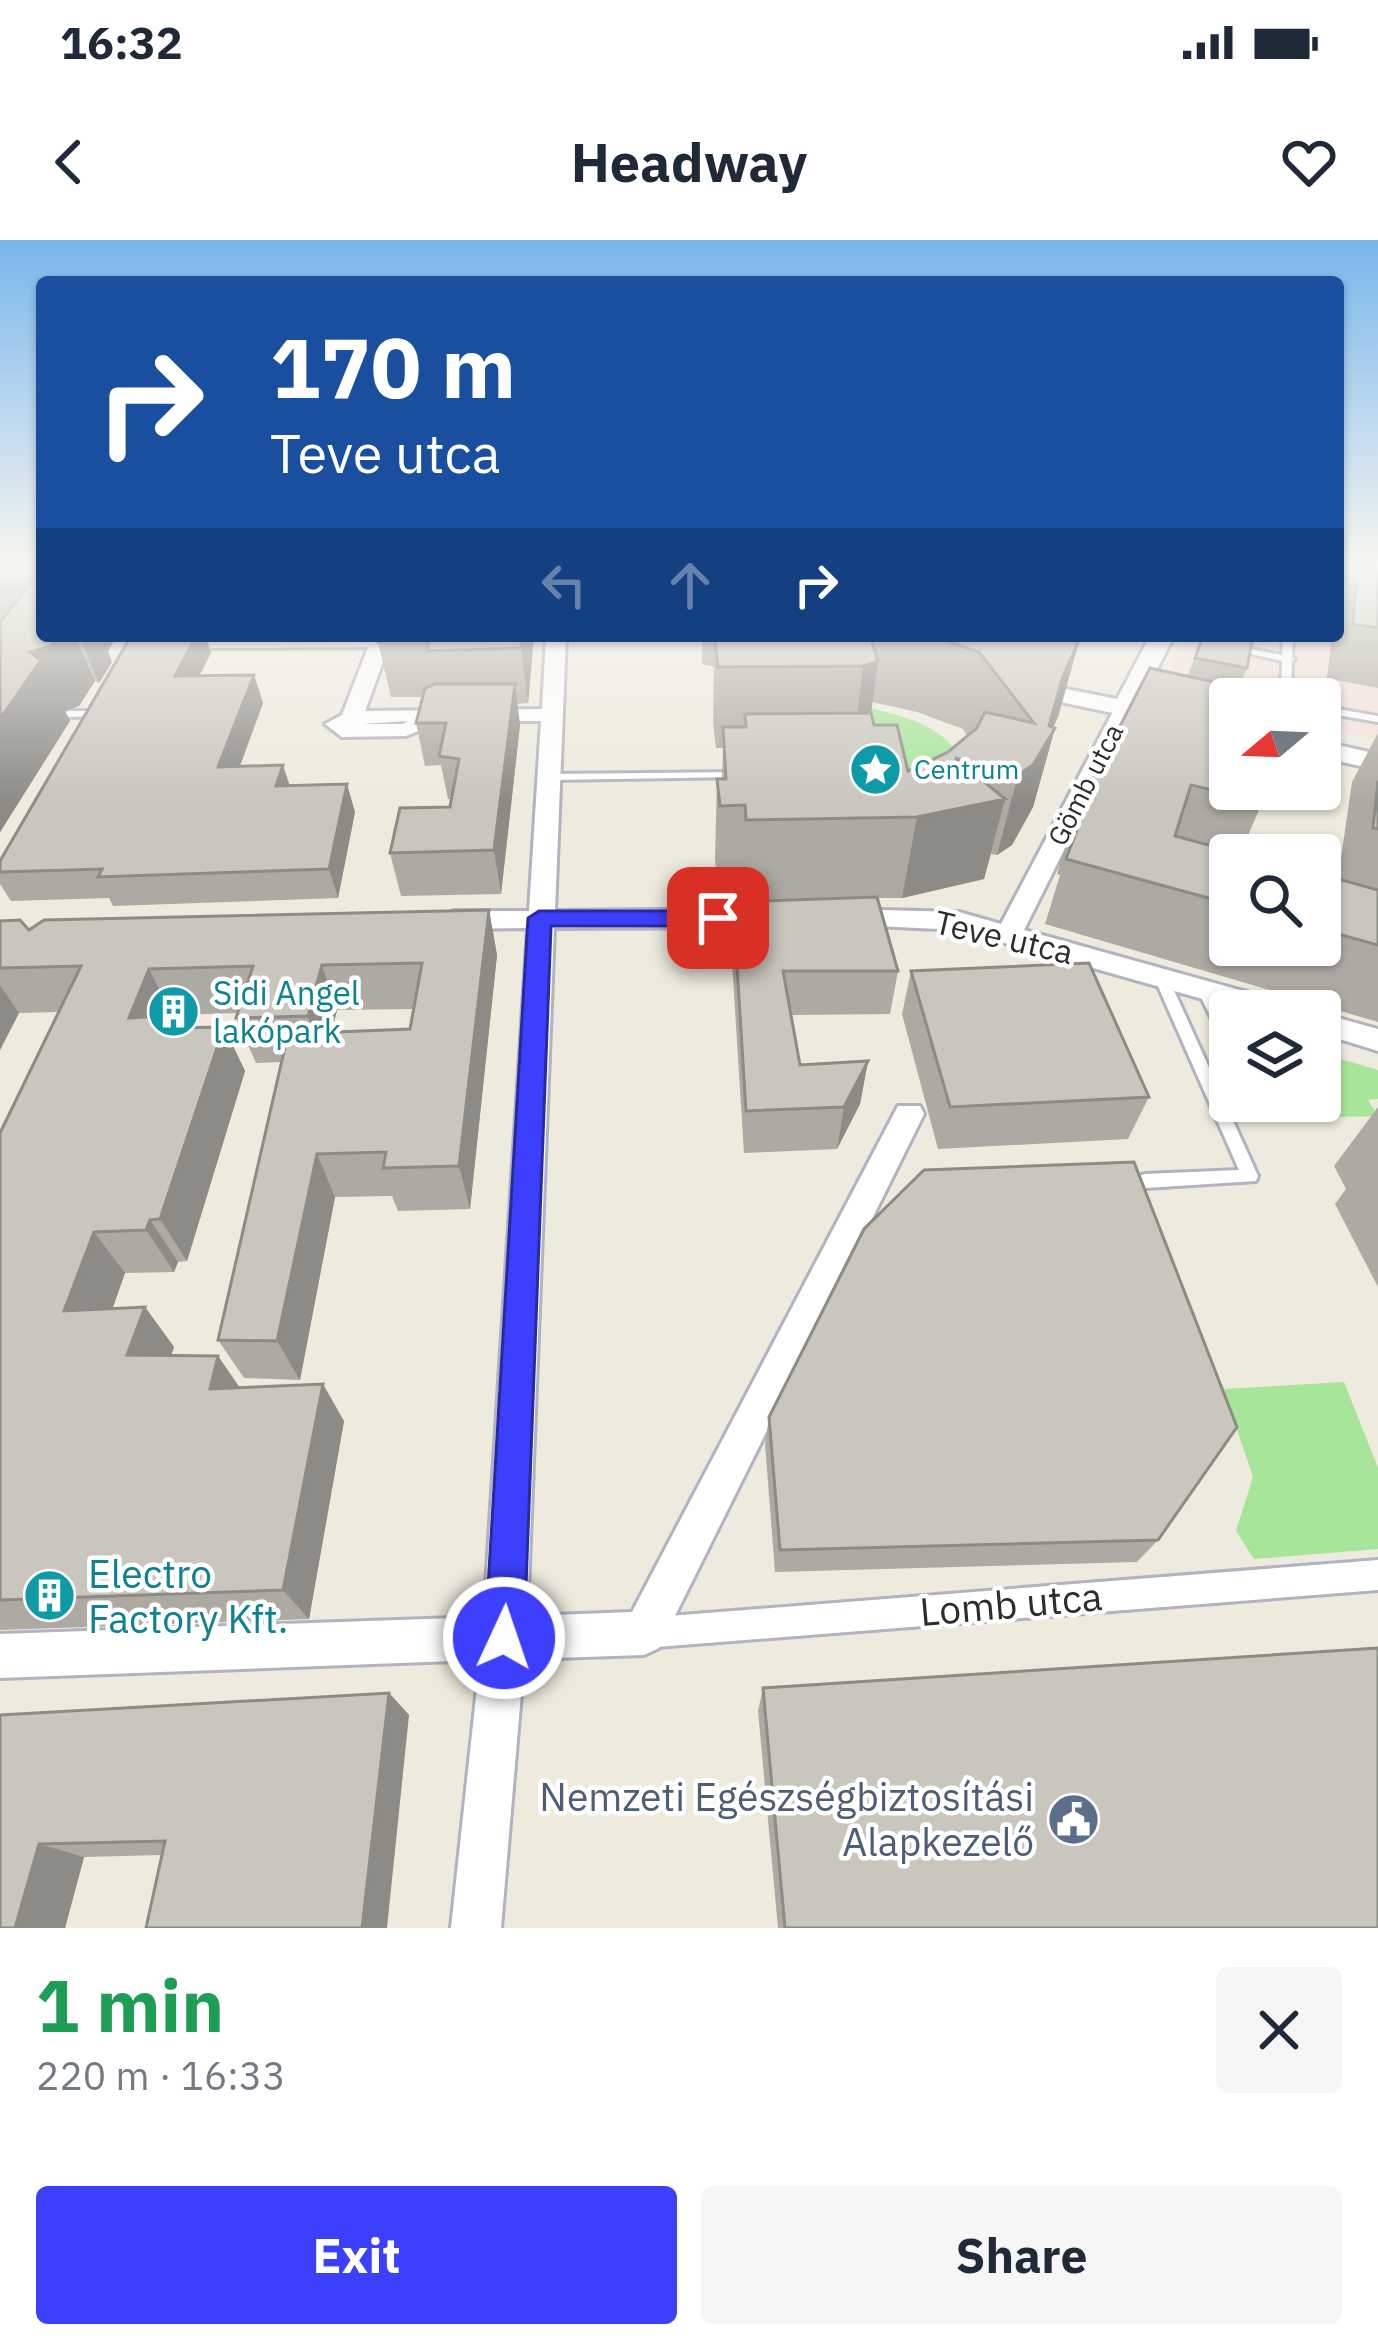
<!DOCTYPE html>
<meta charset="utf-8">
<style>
:root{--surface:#fff;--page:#f6f6f7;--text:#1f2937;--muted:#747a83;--accent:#3c40fd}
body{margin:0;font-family:"IBM Plex Sans",sans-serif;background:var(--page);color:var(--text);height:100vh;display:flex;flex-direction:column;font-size:45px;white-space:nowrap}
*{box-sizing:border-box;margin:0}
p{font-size:39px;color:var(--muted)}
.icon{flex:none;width:66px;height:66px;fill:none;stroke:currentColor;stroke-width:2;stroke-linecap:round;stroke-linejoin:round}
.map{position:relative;height:1688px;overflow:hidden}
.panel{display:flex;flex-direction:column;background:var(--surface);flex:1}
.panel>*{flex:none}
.banner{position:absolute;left:36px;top:36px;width:1308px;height:366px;border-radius:12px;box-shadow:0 3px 9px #0004;background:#1a4fa0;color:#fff;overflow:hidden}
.needle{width:78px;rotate:251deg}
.fabs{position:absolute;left:1209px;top:438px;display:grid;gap:24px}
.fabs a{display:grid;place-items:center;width:132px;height:132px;border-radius:12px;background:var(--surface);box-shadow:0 3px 9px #0004;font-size:60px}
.pin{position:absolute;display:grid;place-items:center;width:102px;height:102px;color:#fff;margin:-51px;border-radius:24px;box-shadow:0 6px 18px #0006}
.me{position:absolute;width:132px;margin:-66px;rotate:3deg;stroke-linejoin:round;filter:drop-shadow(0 0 9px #0008)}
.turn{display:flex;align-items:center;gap:42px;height:252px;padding:0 36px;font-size:54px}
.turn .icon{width:156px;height:156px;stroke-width:2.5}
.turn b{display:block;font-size:84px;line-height:102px}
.lanes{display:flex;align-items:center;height:114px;padding:0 36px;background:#0003;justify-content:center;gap:60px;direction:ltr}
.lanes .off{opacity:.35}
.round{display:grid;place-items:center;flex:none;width:126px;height:126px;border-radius:12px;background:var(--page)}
.headline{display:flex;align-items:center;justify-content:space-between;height:204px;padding:0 36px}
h1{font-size:72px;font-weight:700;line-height:90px;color:#1e9e55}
.primary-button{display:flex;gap:24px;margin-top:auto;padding:24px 36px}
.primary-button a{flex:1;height:138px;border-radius:12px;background:var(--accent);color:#fff;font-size:48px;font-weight:700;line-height:138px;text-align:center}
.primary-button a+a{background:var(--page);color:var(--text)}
.status{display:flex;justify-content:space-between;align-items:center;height:84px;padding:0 60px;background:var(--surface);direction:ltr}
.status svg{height:33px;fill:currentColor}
header{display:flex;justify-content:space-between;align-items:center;height:156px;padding:0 36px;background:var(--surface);font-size:54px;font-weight:700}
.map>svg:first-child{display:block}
.medical{fill:#f4dfdc}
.green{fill:#a7e59a}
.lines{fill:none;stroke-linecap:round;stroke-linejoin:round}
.service-casing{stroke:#b2b2c0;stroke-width:6}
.pedestrian-casing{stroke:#b2b2c0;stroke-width:6}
.minor-casing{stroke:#b2b2c0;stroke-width:6}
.tertiary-casing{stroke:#b2b2c0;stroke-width:6}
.service{fill:#fff;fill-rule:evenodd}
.pedestrian{fill:#fff;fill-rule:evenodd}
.minor{fill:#fff;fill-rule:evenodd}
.tertiary{fill:#fff;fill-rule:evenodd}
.wall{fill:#adaaa3;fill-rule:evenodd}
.shaded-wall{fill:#8d8b85}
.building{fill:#c9c6be;stroke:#8d8b85;stroke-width:3}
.route{fill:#3c40fd;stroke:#272aa4;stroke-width:3}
.labels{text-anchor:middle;stroke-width:9;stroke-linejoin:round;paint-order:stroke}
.far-culture-label{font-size:27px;fill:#0d838f;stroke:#fff;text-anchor:start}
.far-street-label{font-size:27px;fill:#2c2c2c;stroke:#fff}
.street-label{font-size:33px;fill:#2c2c2c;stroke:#fff}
.culture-label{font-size:33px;fill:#0d838f;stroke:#fff;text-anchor:start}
.near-culture-label{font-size:39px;fill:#0d838f;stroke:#fff;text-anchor:start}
.near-street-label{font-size:39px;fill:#2c2c2c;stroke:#fff}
.near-service-label{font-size:39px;fill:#4e5e75;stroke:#fff;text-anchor:end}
</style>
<div class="status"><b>16:32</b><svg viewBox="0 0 49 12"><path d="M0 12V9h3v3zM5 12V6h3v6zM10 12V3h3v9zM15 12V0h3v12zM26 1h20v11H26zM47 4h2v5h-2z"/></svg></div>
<header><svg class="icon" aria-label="back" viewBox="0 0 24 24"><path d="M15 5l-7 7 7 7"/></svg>Headway<svg class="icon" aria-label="heart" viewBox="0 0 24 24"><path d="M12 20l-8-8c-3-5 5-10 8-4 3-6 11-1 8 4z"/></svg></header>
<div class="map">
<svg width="1378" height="1688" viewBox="0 0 1378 1688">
<rect width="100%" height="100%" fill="#eeeade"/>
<!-- medical -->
<path class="medical" d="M1378,326V499L1320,487V459L1159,455L1183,396H1338Z"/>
<!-- green -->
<path class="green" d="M864,466C910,479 942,483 968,527L955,556L851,517L886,515Z
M1320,813L1378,830V859L1368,860L1378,876L1339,877L1320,843Z
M1344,1142L1378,1228V1309L1254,1319L1236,1291L1253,1237L1223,1149Z"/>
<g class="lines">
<defs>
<path id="service" d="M1283,396H1293L1292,417L1295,419L1292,421L1291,459H1281L1282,421L1229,409L1234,406L1282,415Z
M379,402L384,405L382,407L188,408L183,405L188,402Z
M1320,466L1378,476V482L1320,472Z
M96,471L101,474L100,476L68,477L63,474L68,471Z
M740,532L744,533V537L550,540L544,537L550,534Z
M1161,732L1168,737L1258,936L1256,941L1145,948L1139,946L1137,941L1139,936L1145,934L1239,930L1154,737Z
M1204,744L1209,746L1230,788V798H1221L1197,749Z"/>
<path id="pedestrian" d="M1378,1320V1350L644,1408L633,1404L629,1393L633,1382L644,1378Z"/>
<path id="minor" d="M546,396H566L555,671L771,669L784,678L771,687L554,688L527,1376L632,1372L898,866H920L924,874L659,1408L644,1415L524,1419L501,1688H451L480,1420L0,1438V1394L484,1377L528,688L453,689L440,680L453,671H529L541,481H442L406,496L342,497L325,484L342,475L369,405L379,399L389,405L365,471L542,469ZM408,481L403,484H362Z
M1126,460L1136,466L1024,690L1290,764L1294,771H1245L959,690L834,684L830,678L834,672L843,669L959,672L1001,684L1116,466Z
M1320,773L1378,789V811L1320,793Z"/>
<path id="tertiary" d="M1150,396H1174L1140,463L1230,481V497L1016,453L1004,446L1016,439L1117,459Z
M1320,501L1378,514V530L1320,517Z"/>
</defs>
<!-- service casing -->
<use href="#service" class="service-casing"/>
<!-- pedestrian casing -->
<use href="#pedestrian" class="pedestrian-casing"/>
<!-- minor casing -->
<use href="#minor" class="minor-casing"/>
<!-- tertiary casing -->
<use href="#tertiary" class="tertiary-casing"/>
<!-- service -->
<use href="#service" class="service"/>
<!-- pedestrian -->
<use href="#pedestrian" class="pedestrian"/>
<!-- minor -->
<use href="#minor" class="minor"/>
<!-- tertiary -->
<use href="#tertiary" class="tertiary"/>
</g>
<!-- wall -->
<path class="wall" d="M0,326H42V396H117L108,411L112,422L99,443L95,441L79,466L65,471L70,481L0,592Z
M1338,326H1378V448L1327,438L1332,396H1338Z
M131,396H284V398H206L211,413L199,436L254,435L263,463L240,526L355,572L338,658L113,666L109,658L11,661L0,644V621Z
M534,396L528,463L517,464L520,485L501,654L401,656L390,613L450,567L452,559H448L441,525L425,526L416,483L423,457H391L378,402Z
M702,396H1073L1059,474L1053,487L1055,488L1033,567L1012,605L997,615L991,614L984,639L902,658H878L898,731L890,774L791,775L800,825L868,821L860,864L837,909L744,913L731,706L733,662L812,659L742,660L741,646H718L715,620L717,539H722L723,508H716L713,482L714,427L702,424ZM872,462L917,472L963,489L967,496L948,512L908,531L874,485L871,473Z
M1202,396L1247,428L1239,447L1230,549H1268L1240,614L1230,615V705H1320V634L1338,639L1352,542L1378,493V782L1045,684L1060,635L1057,634L1077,569L1188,436Z
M489,670L497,715L470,969L398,971L392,956L335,957L300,1140L244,1138L218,1100L282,822L256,823L236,778L238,773L171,775L180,788L224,787L245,831L187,1021L178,1022L174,1032L125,1033L112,1069L145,1067L174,1107L171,1116H218L240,1148L344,1181L309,1379L0,1390V893L59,772L19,773L0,810V681L29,690ZM414,769L410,789L332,792L337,770Z
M911,731L1149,857L1128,899L938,909L902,774Z
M1378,867V1047L1335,964L1346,949L1334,926Z
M769,1177L1158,1300L1137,1322L775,1332L765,1204Z
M763,1448L1378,1688H778L758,1471Z
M389,1453L409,1475L162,1615L84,1617L65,1688H0V1475Z"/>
<!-- shaded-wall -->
<path class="shaded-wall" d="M58,396H75L95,441L79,466L65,471L70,481L0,592V479L30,412Z
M79,396H117L108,411L112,422L99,443Z
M196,396H205L211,413L185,464L175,436Z
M522,396H534L528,463L521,408Z
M1080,398L1059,474L1047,502L1055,488L1033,567L1012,605L997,615L1018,535Z
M878,422L867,503L853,508L863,426Z
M254,435L263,463L229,555L218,527Z
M515,444L520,485L501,654L494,610Z
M283,525L292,553L276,546Z
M347,544L355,572L338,658L329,629Z
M1005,559L984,639L902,658L917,577Z
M489,670L497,715L470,969L459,926Z
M322,725L337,770L324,821L308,776Z
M149,729L172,774L154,823L129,778Z
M0,745L19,773L0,810Z
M174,775L197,820L170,788Z
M224,787L245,831L187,1021L160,979Z
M868,821L860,864L837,909L844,867Z
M317,914L335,957L300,1140L277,1101Z
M150,980L178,1022L174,1032L146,990Z
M94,992L125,1033L98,1110L64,1071Z
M145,1067L174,1107L158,1153L127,1115Z
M218,1116L244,1154L210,1149Z
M323,1144L344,1181L309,1379L283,1350Z
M389,1453L409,1475L387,1688H362Z
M39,1604L84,1617L65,1688H15Z"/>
<!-- building -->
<path class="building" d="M0,326H42V396H58L51,406L30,412L41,420L0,479V382L32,342H0Z
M1338,326H1378V388L1353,384L1356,339L1338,336Z
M131,396H196L175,436L254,435L218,527L283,525L276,546L347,544L329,629L98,637L102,629L0,632V621Z
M380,396H522L521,408L427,411L429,402H378Z
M721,396H870L878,422L863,426L718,427L715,401Z
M932,396L1080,398L1063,436L1049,486L1055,488L1033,525L1018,535L955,518L1005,559L917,577L746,580L745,565L720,566L717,539H726L723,487H746L745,474L871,473L874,485H897L908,531L948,512L977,488L985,472L1034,483L979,412Z
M1203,396H1253L1247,428L1195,418Z
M1150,428L1292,459H1230V549H1267L1264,562L1191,545L1175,596L1246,615H1230V664L1066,619L1084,571L1077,569Z
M435,444H515L494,610L390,613L400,568L450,567L459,519L439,516L446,483H416L425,448Z
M1378,541V589L1373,588Z
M1320,634L1378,650V705L1320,689Z
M877,657L898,731H783L800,825L868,821L844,867L746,871L733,662Z
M489,670L459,926L383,928L386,912L317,914L277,1101L218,1100L288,794L410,789L422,723L322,725L308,776L236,778L253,726L149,729L129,778L174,775L170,788L224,787L160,979L150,980L146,990L94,992L64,1071L145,1067L127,1115L218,1116L210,1149L323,1144L283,1350L0,1360V893L81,726L0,728V681L20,680L29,690L44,680Z
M1089,723L1149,857L950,867L911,731Z
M1134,922L1237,1187L1158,1300L780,1310L769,1177L864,989L924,930Z
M1378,1408V1688H785L763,1448Z
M389,1453L362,1688H146L165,1601L39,1604L15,1688H0V1475Z"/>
<!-- sky -->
<linearGradient id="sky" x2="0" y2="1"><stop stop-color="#78b6ec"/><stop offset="0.58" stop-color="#f7f6f0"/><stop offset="1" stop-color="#f7f6f0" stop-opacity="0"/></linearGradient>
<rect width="1378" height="562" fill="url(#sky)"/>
<!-- route -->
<path class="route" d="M539,671H718L729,678L718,686H551L524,1398L518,1412L504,1418L490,1412L485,1398L528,678Z"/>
<!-- icons -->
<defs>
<symbol id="sight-disc" viewBox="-11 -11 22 22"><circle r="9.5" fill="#0f9aa8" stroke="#fff"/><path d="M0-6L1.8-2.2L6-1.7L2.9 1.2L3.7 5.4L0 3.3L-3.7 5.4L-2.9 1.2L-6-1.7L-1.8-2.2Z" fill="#fff"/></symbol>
<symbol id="building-disc" viewBox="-11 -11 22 22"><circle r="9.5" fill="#0f9aa8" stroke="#fff"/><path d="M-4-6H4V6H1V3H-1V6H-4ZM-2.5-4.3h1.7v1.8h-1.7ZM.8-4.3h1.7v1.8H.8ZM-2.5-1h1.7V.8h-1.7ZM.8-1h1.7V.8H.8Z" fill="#fff"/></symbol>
<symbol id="civic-disc" viewBox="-11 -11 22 22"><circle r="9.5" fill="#5c6f8a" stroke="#fff"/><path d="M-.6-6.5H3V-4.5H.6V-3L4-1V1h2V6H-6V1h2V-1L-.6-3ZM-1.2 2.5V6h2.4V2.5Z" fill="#fff"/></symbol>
</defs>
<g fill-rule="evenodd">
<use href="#sight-disc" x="846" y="500" width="59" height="59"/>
<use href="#building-disc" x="144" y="742" width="59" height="59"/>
<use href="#building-disc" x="20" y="1326" width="59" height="59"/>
<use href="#civic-disc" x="1044" y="1550" width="59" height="59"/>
</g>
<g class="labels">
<!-- far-culture labels -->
<g class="far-culture-label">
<text x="914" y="539">Centrum</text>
</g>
<!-- far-street labels -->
<g class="far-street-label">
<text transform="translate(1086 545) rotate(-63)" y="9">Gömb utca</text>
</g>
<!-- street labels -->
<g class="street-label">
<text transform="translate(1004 697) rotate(13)" y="12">Teve utca</text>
</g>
<!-- culture labels -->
<g class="culture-label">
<text x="213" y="765">Sidi Angel<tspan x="213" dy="38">lakópark</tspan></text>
</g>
<!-- near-culture labels -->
<g class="near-culture-label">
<text x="88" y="1348">Electro<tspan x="88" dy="45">Factory Kft.</tspan></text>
</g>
<!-- near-street labels -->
<g class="near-street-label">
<text transform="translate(1011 1364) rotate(-5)" y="14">Lomb utca</text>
</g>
<!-- near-service labels -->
<g class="near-service-label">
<text x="1034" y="1571">Nemzeti Egészségbiztosítási<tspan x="1034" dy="45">Alapkezelő</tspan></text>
</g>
</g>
</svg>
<div class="fabs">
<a><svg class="needle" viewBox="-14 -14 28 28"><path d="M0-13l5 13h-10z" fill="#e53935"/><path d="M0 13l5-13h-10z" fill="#747a83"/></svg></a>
<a><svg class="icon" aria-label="search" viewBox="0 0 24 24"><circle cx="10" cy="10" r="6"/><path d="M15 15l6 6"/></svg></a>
<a><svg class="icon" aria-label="layers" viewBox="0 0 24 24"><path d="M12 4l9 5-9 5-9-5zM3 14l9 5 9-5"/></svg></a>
</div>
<div class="pin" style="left:718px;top:678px;background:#d93025"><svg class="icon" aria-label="arrive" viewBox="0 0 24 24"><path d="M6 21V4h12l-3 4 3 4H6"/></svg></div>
<svg class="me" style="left:504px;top:1398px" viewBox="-20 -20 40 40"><circle r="17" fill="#3c40fd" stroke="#fff" stroke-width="3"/><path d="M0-11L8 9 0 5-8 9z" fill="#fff"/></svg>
<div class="banner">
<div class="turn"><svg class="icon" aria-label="right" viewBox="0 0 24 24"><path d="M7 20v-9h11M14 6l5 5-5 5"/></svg><div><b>170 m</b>Teve utca</div></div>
<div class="lanes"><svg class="icon off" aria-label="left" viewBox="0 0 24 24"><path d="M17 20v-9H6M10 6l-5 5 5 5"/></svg><svg class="icon off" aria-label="ahead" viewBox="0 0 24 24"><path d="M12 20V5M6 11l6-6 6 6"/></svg><svg class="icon" aria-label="right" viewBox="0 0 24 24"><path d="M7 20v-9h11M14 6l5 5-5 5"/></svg></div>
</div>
</div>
<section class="panel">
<div class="headline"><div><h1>1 min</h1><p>220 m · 16:33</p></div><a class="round"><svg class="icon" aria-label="close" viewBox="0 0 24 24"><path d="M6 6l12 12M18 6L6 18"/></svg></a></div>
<div class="primary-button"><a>Exit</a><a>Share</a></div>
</section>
